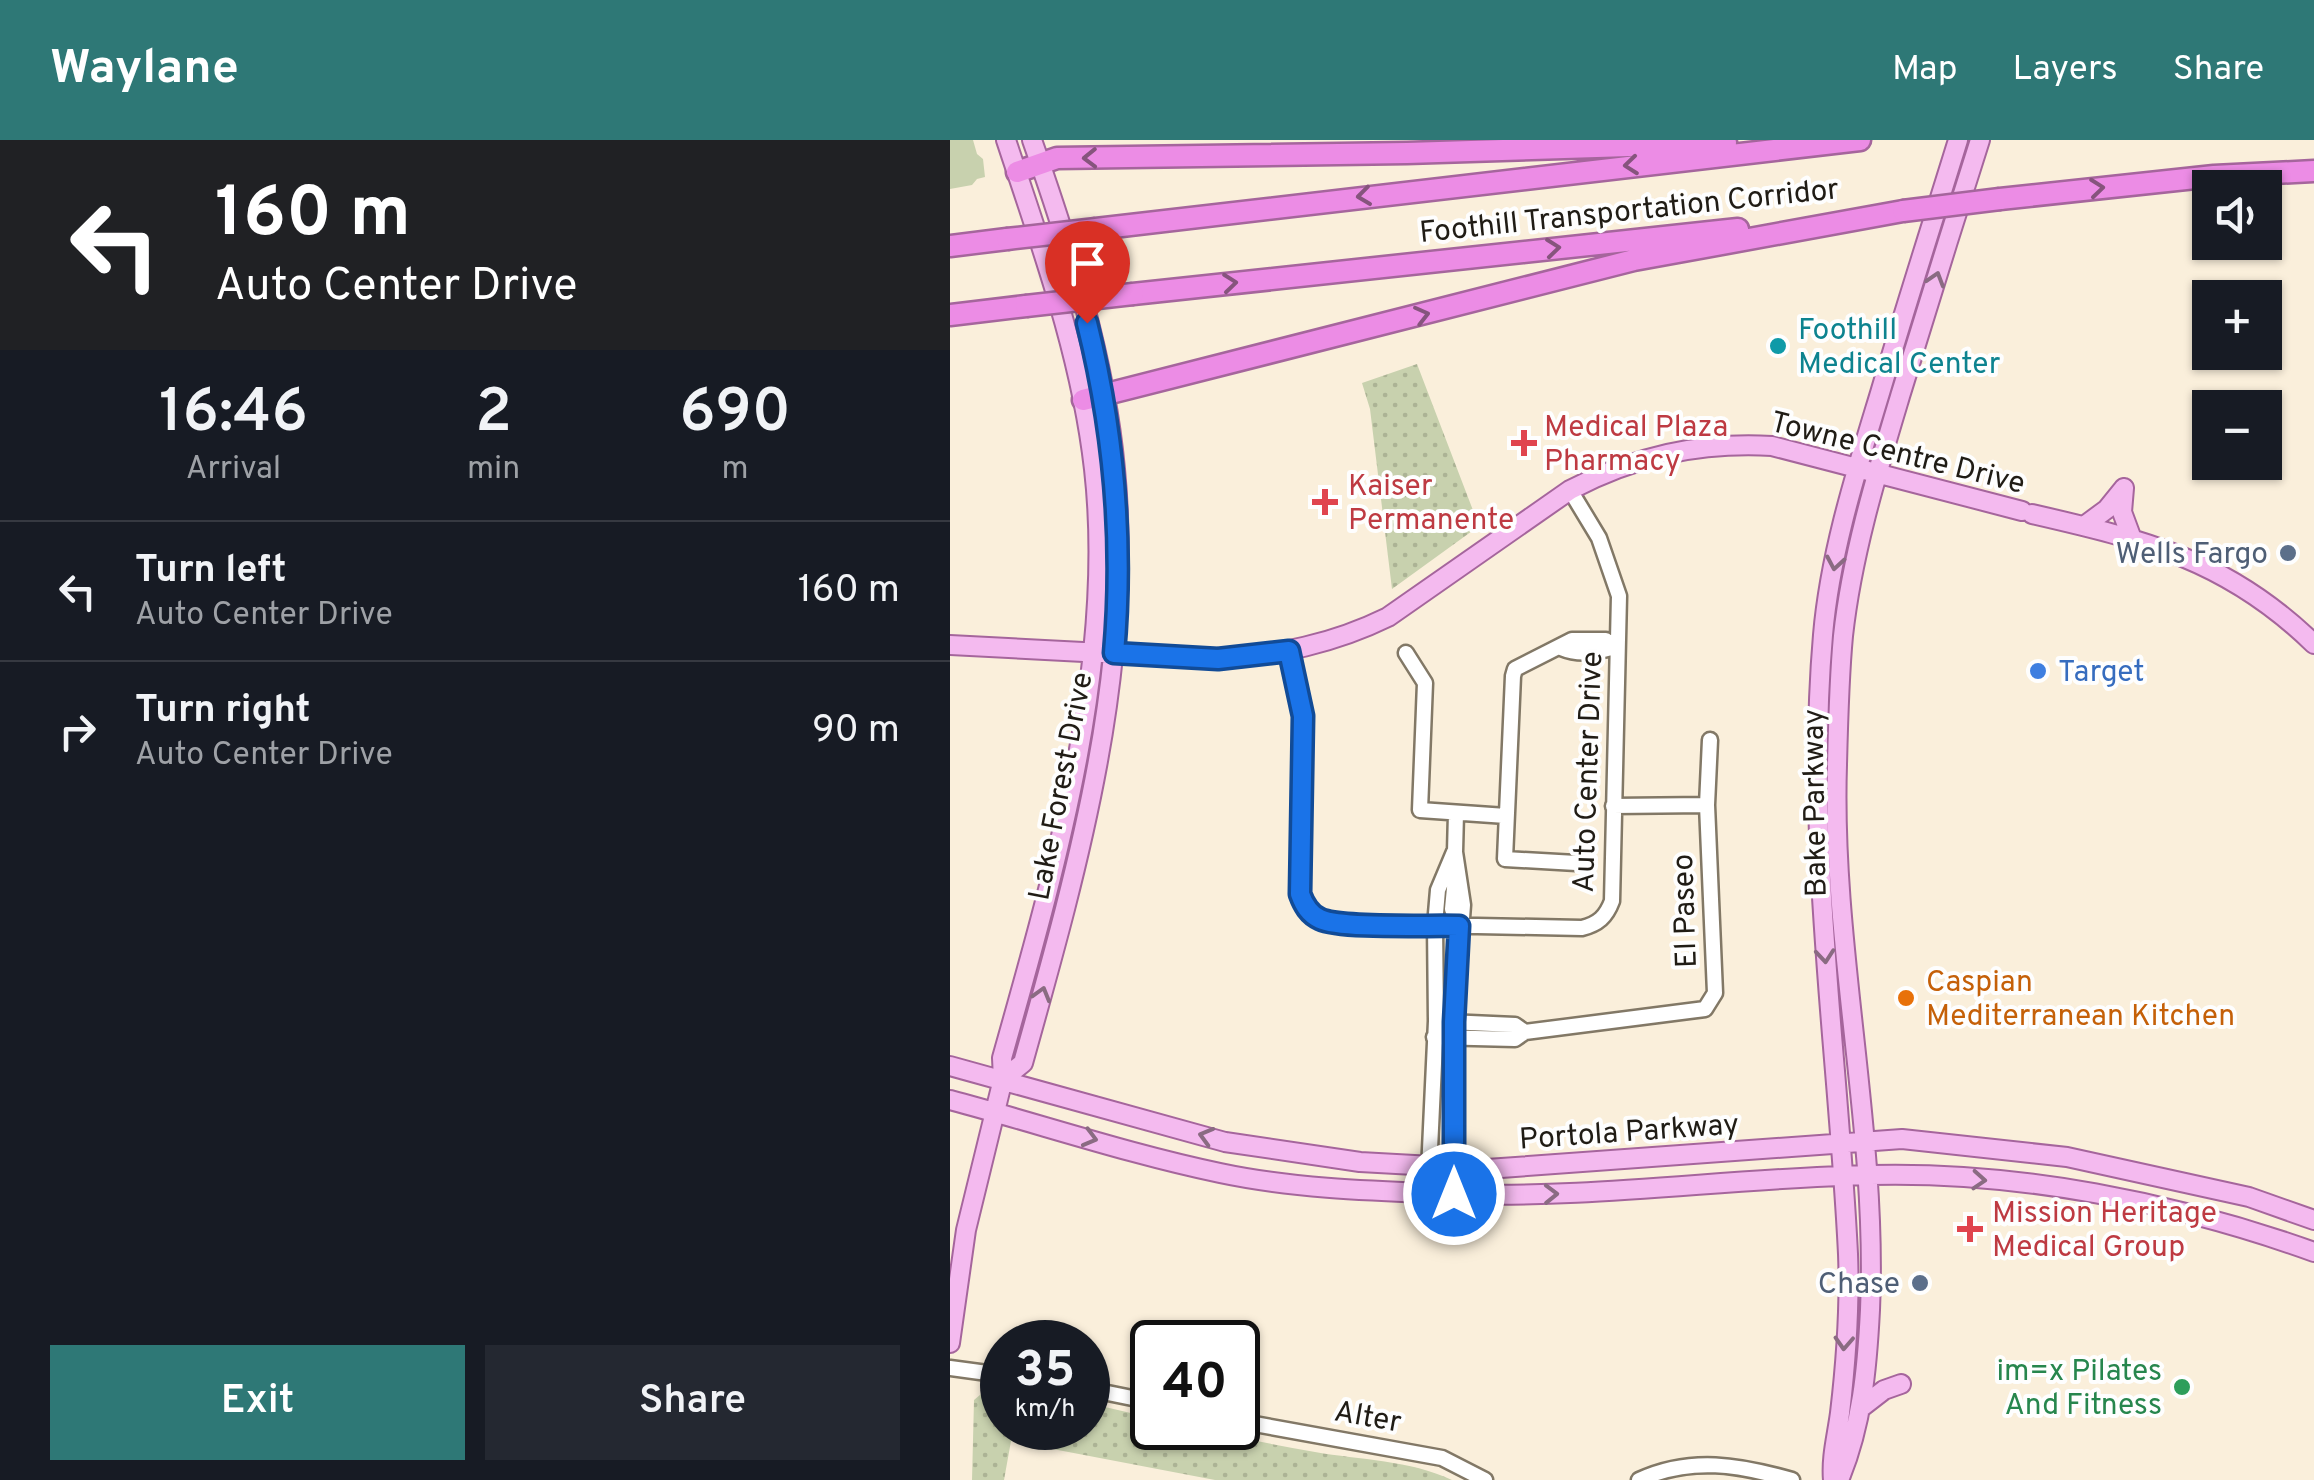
<!DOCTYPE html>
<meta charset="utf-8">
<style>
:root{--surface:#171b24;--page:#242831;--text:#f1f3f6;--muted:#9ea1a6;--line:#363941;--accent:#2e7876}
body{margin:0;font-family:Overpass,sans-serif;background:var(--page);color:var(--text);height:100vh;display:flex;flex-direction:column;font-size:38px;white-space:nowrap}
*{box-sizing:border-box;margin:0}
p{font-size:32px;color:var(--muted)}
.icon{flex:none;width:55px;height:55px;fill:none;stroke:currentColor;stroke-width:2;stroke-linecap:round;stroke-linejoin:round}
.map{position:relative;flex:1;overflow:hidden}
.panel{display:flex;flex-direction:column;background:var(--surface);width:950px}
.panel>*{flex:none}
.hud{background:#202124;color:#fff;overflow:hidden}
.fabs{position:absolute;left:1242px;top:30px;display:grid;gap:20px}
.fabs a{display:grid;place-items:center;width:90px;height:90px;border-radius:0px;background:var(--surface);box-shadow:0 2px 8px #0004;font-size:50px}
.speed{position:absolute;left:30px;top:1180px;display:flex;gap:20px;font-size:50px;font-weight:700;text-align:center}
.speed>*{display:grid;place-content:center;width:130px;height:130px;border-radius:50%;background:var(--surface);box-shadow:0 2px 8px #0004;line-height:1}
.speed small{font-size:25px;font-weight:400}
.speed .limit{border:5px solid #111;border-radius:15px;background:#fff;color:#111}
.pin{position:absolute;display:grid;place-items:center;width:85px;height:85px;color:#fff;margin:-102px -42px;border-radius:50% 50% 50% 0;rotate:-45deg;box-shadow:0 0 10px #0007}
.pin .icon{rotate:45deg}
.me{position:absolute;width:110px;margin:-55px;rotate:0deg;stroke-linejoin:round;filter:drop-shadow(0 0 8px #0008)}
.turn{display:flex;align-items:center;gap:35px;height:210px;padding:0 50px;font-size:45px}
.turn .icon{width:130px;height:130px;stroke-width:2.5}
.turn b{display:block;font-size:70px;line-height:85px}
.eta{display:flex;justify-content:space-evenly;align-items:center;height:170px;text-align:center}
.eta b{font-size:60px;font-weight:600;line-height:70px}
.primary-button{display:flex;gap:20px;margin-top:auto;padding:20px 50px}
.primary-button a{flex:1;height:115px;border-radius:0px;background:var(--accent);color:#fff;font-size:40px;font-weight:600;line-height:115px;text-align:center}
.primary-button a+a{background:var(--page);color:var(--text)}
ul{padding:0;list-style:none}
li{display:flex;align-items:center;gap:30px;height:140px;padding:0 50px;border-top:2px solid var(--line)}
li div{flex:1}
li b{display:block;font-size:38px}
li em{font-style:normal}
header{display:flex;align-items:center;gap:60px;box-sizing:border-box;height:140px;padding:0 50px;background:var(--accent);color:#fff}
header strong{font-size:48px}
nav{display:flex;gap:55px;margin-inline-start:auto;font-size:35px}
main{display:flex;flex:1;min-height:0}
.map>svg:first-child{display:block}
.grass{fill:url(#grass-dots)}
.pitch{fill:#c8d1ae}
.lines{fill:none;stroke-linecap:round;stroke-linejoin:round}
.minor-casing{stroke:#827866;stroke-width:19}
.major-casing{stroke:#a5659c;stroke-width:22}
.highway-casing{stroke:#a5659c;stroke-width:25}
.minor{stroke:#fff;stroke-width:14}
.major{stroke:#f4baef;stroke-width:18}
.highway{stroke:#ec8ce5;stroke-width:20}
.highway-bridge-casing{stroke:#a5659c;stroke-width:25;stroke-linecap:butt}
.highway-bridge{stroke:#ec8ce5;stroke-width:20}
.oneway{stroke:#86547d}
.oneway2{stroke:#8a6b82}
.route-casing{stroke:#114b97;stroke-width:25}
.route{stroke:#1a73e8;stroke-width:18}
.culture-dot{fill:#0f9aa8;stroke:#fefefe;stroke-width:4}
.health-dot{fill:#e0444e;stroke:#fefefe;stroke-width:4}
.service-dot{fill:#5c6f8a;stroke:#fefefe;stroke-width:4}
.shop-dot{fill:#3f7fe0;stroke:#fefefe;stroke-width:4}
.food-dot{fill:#e8710a;stroke:#fefefe;stroke-width:4}
.leisure-dot{fill:#2e9e5b;stroke:#fefefe;stroke-width:4}
.labels{text-anchor:middle;stroke-width:8;stroke-linejoin:round;paint-order:stroke}
.street-label{font-size:30px;fill:#201c15;stroke:#fefefe}
.culture-label{font-size:30px;fill:#0d838f;stroke:#fefefe;text-anchor:start}
.health-label{font-size:30px;fill:#be3a42;stroke:#fefefe;text-anchor:start}
.service-label{font-size:30px;fill:#4e5e75;stroke:#fefefe;text-anchor:end}
.shop-label{font-size:30px;fill:#366cbe;stroke:#fefefe;text-anchor:start}
.food-label{font-size:30px;fill:#c56008;stroke:#fefefe;text-anchor:start}
.leisure-label{font-size:30px;fill:#27864d;stroke:#fefefe;text-anchor:end}
</style>
<header>
<strong>Waylane</strong>
<nav><a>Map</a><a>Layers</a><a>Share</a></nav>
</header>
<main>
<section class="panel">
<div class="hud">
<div class="turn"><svg class="icon" aria-label="left" viewBox="0 0 24 24"><path d="M17 20v-9H6M10 6l-5 5 5 5"/></svg><div><b>160 m</b>Auto Center Drive</div></div>
</div>
<div class="eta">
<div><b>16:46</b><p>Arrival</p></div>
<div><b>2</b><p>min</p></div>
<div><b>690</b><p>m</p></div>
</div>
<ul>
<li><svg class="icon" aria-label="left" viewBox="0 0 24 24"><path d="M17 20v-9H6M10 6l-5 5 5 5"/></svg><div><b>Turn left</b><p>Auto Center Drive</p></div><em>160 m</em></li>
<li><svg class="icon" aria-label="right" viewBox="0 0 24 24"><path d="M7 20v-9h11M14 6l5 5-5 5"/></svg><div><b>Turn right</b><p>Auto Center Drive</p></div><em>90 m</em></li>
</ul>
<div class="primary-button"><a>Exit</a><a>Share</a></div>
</section>
<div class="map">
<svg width="1364" height="1340" viewBox="0 0 1364 1340">
<defs>
<pattern id="grass-dots" width="8" height="8" patternUnits="userSpaceOnUse" patternTransform="scale(2.5)"><rect width="8" height="8" fill="#c8d1ae"/><path d="M2 2h.1M6 6h.1" fill="none" stroke="#acb395" stroke-width="1.8" stroke-linecap="round"/></pattern>
</defs>
<rect width="100%" height="100%" fill="#faefdb"/>
<!-- grass -->
<path class="grass" d="M467,224L529,386L442,449L420,269L412,243Z
M37,1249L52,1251V1288H138V1263L202,1278V1288C257,1288 310,1303 365,1312C410,1320 460,1320 502,1340H265L61,1301L54,1340H22L24,1260Z"/>
<!-- pitch -->
<path class="pitch" d="M0,0H23L27,14L33,19L35,37L27,39L22,45L0,49Z"/>
<g class="lines">
<defs>
<path id="minor" d="M611,508C630,516 649,512 667,506
M339,511L353,576L350,754L361,773L381,783L632,788C648,784 656,777 662,761L669,456L649,398L620,350
M456,513L475,543L470,670L556,676
M663,666L757,665
M626,723L555,719L563,536L565,529L622,500H656L661,506
M505,738L502,769L508,785
M498,882L565,885L575,892
M484,897L565,899L575,892L755,869L765,853L757,665L760,600
M478,1052L486,881L485,785L488,750L504,712
M504,1054V882L513,765L505,712L506,673
M0,1228L52,1235
M138,1249L202,1262
M288,1281L492,1318L535,1340
M689,1340C741,1316 790,1325 842,1340"/>
<path id="major" d="M1174,348L1172,372L1182,399
M1082,374C1195,400 1278,420 1364,504
M1134,386L1157,369L1174,348
M0,505L268,519C328,515 383,504 438,477L620,350C685,316 749,302 822,306L1072,371
M0,926L275,1002L410,1022L537,1029L952,999L1117,1017L1299,1057L1364,1080
M53,939L73,923C127,730 184,532 165,329C155,218 119,105 82,0
M0,960C90,984 179,1014 270,1033C345,1049 427,1051 504,1054C643,1059 780,1038 919,1035C1068,1031 1225,1062 1364,1112
M0,1203L16,1090L53,939L52,918C104,733 166,523 144,329C131,215 92,109 56,0
M912,1267L934,1250L951,1244
M883,1340C881,1317 887,1296 890,1273C896,1222 900,1166 898,1114C888,908 855,703 873,495C880,413 906,332 930,253C955,168 982,84 1008,0
M889,1340C912,1285 917,1229 920,1170C928,988 881,807 887,625C888,583 889,539 893,496C902,414 927,333 951,253C977,169 1003,84 1030,0"/>
<path id="highway" d="M67,32L107,18L457,13L776,3
M1050,59L1264,36L1364,31
M146,89L910,0
M0,106L57,99
M183,154L788,89
M0,175L76,166
M133,260L684,120L953,71"/>
</defs>
<!-- minor casing -->
<use href="#minor" class="minor-casing"/>
<!-- major casing -->
<use href="#major" class="major-casing"/>
<!-- highway casing -->
<use href="#highway" class="highway-casing"/>
<!-- minor -->
<use href="#minor" class="minor"/>
<!-- major -->
<use href="#major" class="major"/>
<!-- highway -->
<use href="#highway" class="highway"/>
<defs>
<path id="highway-bridge" d="M953,71L1050,59
M57,99L146,89
M76,166L183,154"/>
</defs>
<!-- highway-bridge casing -->
<use href="#highway-bridge" class="highway-bridge-casing"/>
<!-- highway-bridge -->
<use href="#highway-bridge" class="highway-bridge"/>
</g>
<!-- one-way arrows -->
<defs><path id="oneway-chevron" d="M-2-3.5L2.5 0L-2 3.5" fill="none" stroke-width="1.6" stroke-linecap="round" stroke-linejoin="round" transform="scale(2.5)"/></defs>
<g class="oneway">
<use href="#oneway-chevron" transform="translate(140 18) rotate(179)"/>
<use href="#oneway-chevron" transform="translate(681 25) rotate(174)"/>
<use href="#oneway-chevron" transform="translate(1147 48) rotate(-6)"/>
<use href="#oneway-chevron" transform="translate(414 56) rotate(173)"/>
<use href="#oneway-chevron" transform="translate(603 108) rotate(-6)"/>
<use href="#oneway-chevron" transform="translate(280 143) rotate(-6)"/>
<use href="#oneway-chevron" transform="translate(472 175) rotate(-14)"/>
</g>
<g class="oneway2">
<use href="#oneway-chevron" transform="translate(986 139) rotate(-73)"/>
<use href="#oneway-chevron" transform="translate(885 423) rotate(100)"/>
<use href="#oneway-chevron" transform="translate(875 816) rotate(85)"/>
<use href="#oneway-chevron" transform="translate(92 854) rotate(-74)"/>
<use href="#oneway-chevron" transform="translate(256 996) rotate(-164)"/>
<use href="#oneway-chevron" transform="translate(140 998) rotate(15)"/>
<use href="#oneway-chevron" transform="translate(1029 1040) rotate(4)"/>
<use href="#oneway-chevron" transform="translate(601 1054) rotate(-1)"/>
<use href="#oneway-chevron" transform="translate(894 1203) rotate(93)"/>
</g>
<g class="lines">
<defs>
<path id="route" d="M137,183C164,292 174,400 164,513L268,519L339,511L353,576L350,754C354,765 359,774 370,779C391,789 480,785 509,786L504,882V1054"/>
</defs>
<!-- route casing -->
<use href="#route" class="route-casing"/>
<!-- route -->
<use href="#route" class="route"/>
</g>
<!-- markers -->
<circle class="culture-dot" cx="828" cy="206" r="10"/>
<g class="health-dot">
<path d="M569 288h10v10h10v10h-10v10h-10v-10h-10v-10h10z"/>
<path d="M370 347h10v10h10v10h-10v10h-10v-10h-10v-10h10z"/>
<path d="M1015 1074h10v10h10v10h-10v10h-10v-10h-10v-10h10z"/>
</g>
<g class="service-dot">
<circle cx="1338" cy="413" r="10"/>
<circle cx="970" cy="1143" r="10"/>
</g>
<circle class="shop-dot" cx="1088" cy="531" r="10"/>
<circle class="food-dot" cx="956" cy="858" r="10"/>
<circle class="leisure-dot" cx="1232" cy="1247" r="10"/>
<g class="labels">
<!-- street labels -->
<g class="street-label">
<text transform="translate(679 70) rotate(-6)" y="10">Foothill Transportation Corridor</text>
<text transform="translate(948 312) rotate(14)" y="10">Towne Centre Drive</text>
<text transform="translate(637 632) rotate(-88)" y="10">Auto Center Drive</text>
<text transform="translate(110 646) rotate(-79)" y="10">Lake Forest Drive</text>
<text transform="translate(864 663) rotate(-91)" y="10">Bake Parkway</text>
<text transform="translate(734 771) rotate(-92)" y="10">El Paseo</text>
<text transform="translate(679 991) rotate(-4)" y="10">Portola Parkway</text>
<text transform="translate(418 1276) rotate(10)" y="10">Alter</text>
</g>
<!-- culture labels -->
<g class="culture-label">
<text x="848" y="199">Foothill<tspan x="848" dy="34">Medical Center</tspan></text>
</g>
<!-- health labels -->
<g class="health-label">
<text x="594" y="296">Medical Plaza<tspan x="594" dy="34">Pharmacy</tspan></text>
<text x="398" y="355">Kaiser<tspan x="398" dy="34">Permanente</tspan></text>
<text x="1042" y="1082">Mission Heritage<tspan x="1042" dy="34">Medical Group</tspan></text>
</g>
<!-- service labels -->
<g class="service-label">
<text x="1318" y="423">Wells Fargo</text>
<text x="950" y="1153">Chase</text>
</g>
<!-- shop labels -->
<g class="shop-label">
<text x="1108" y="541">Target</text>
</g>
<!-- food labels -->
<g class="food-label">
<text x="976" y="851">Caspian<tspan x="976" dy="34">Mediterranean Kitchen</tspan></text>
</g>
<!-- leisure labels -->
<g class="leisure-label">
<text x="1212" y="1240">im=x Pilates<tspan x="1212" dy="34">And Fitness</tspan></text>
</g>
</g>
</svg>
<div class="fabs">
<a><svg class="icon" aria-label="sound" viewBox="0 0 24 24"><path d="M4 9h4l5-4v14l-5-4H4zM17 9q2 3 0 6"/></svg></a>
<a>+</a>
<a>−</a>
</div>
<div class="speed"><div>35<small>km/h</small></div><div class="limit">40</div></div>
<div class="pin" style="left:137px;top:183px;background:#d93025"><svg class="icon" aria-label="arrive" viewBox="0 0 24 24"><path d="M6 21V4h12l-3 4 3 4H6"/></svg></div>
<svg class="me" style="left:504px;top:1054px" viewBox="-20 -20 40 40"><circle r="17" fill="#1a73e8" stroke="#fff" stroke-width="3"/><path d="M0-11L8 9 0 5-8 9z" fill="#fff"/></svg>
</div>
</main>
